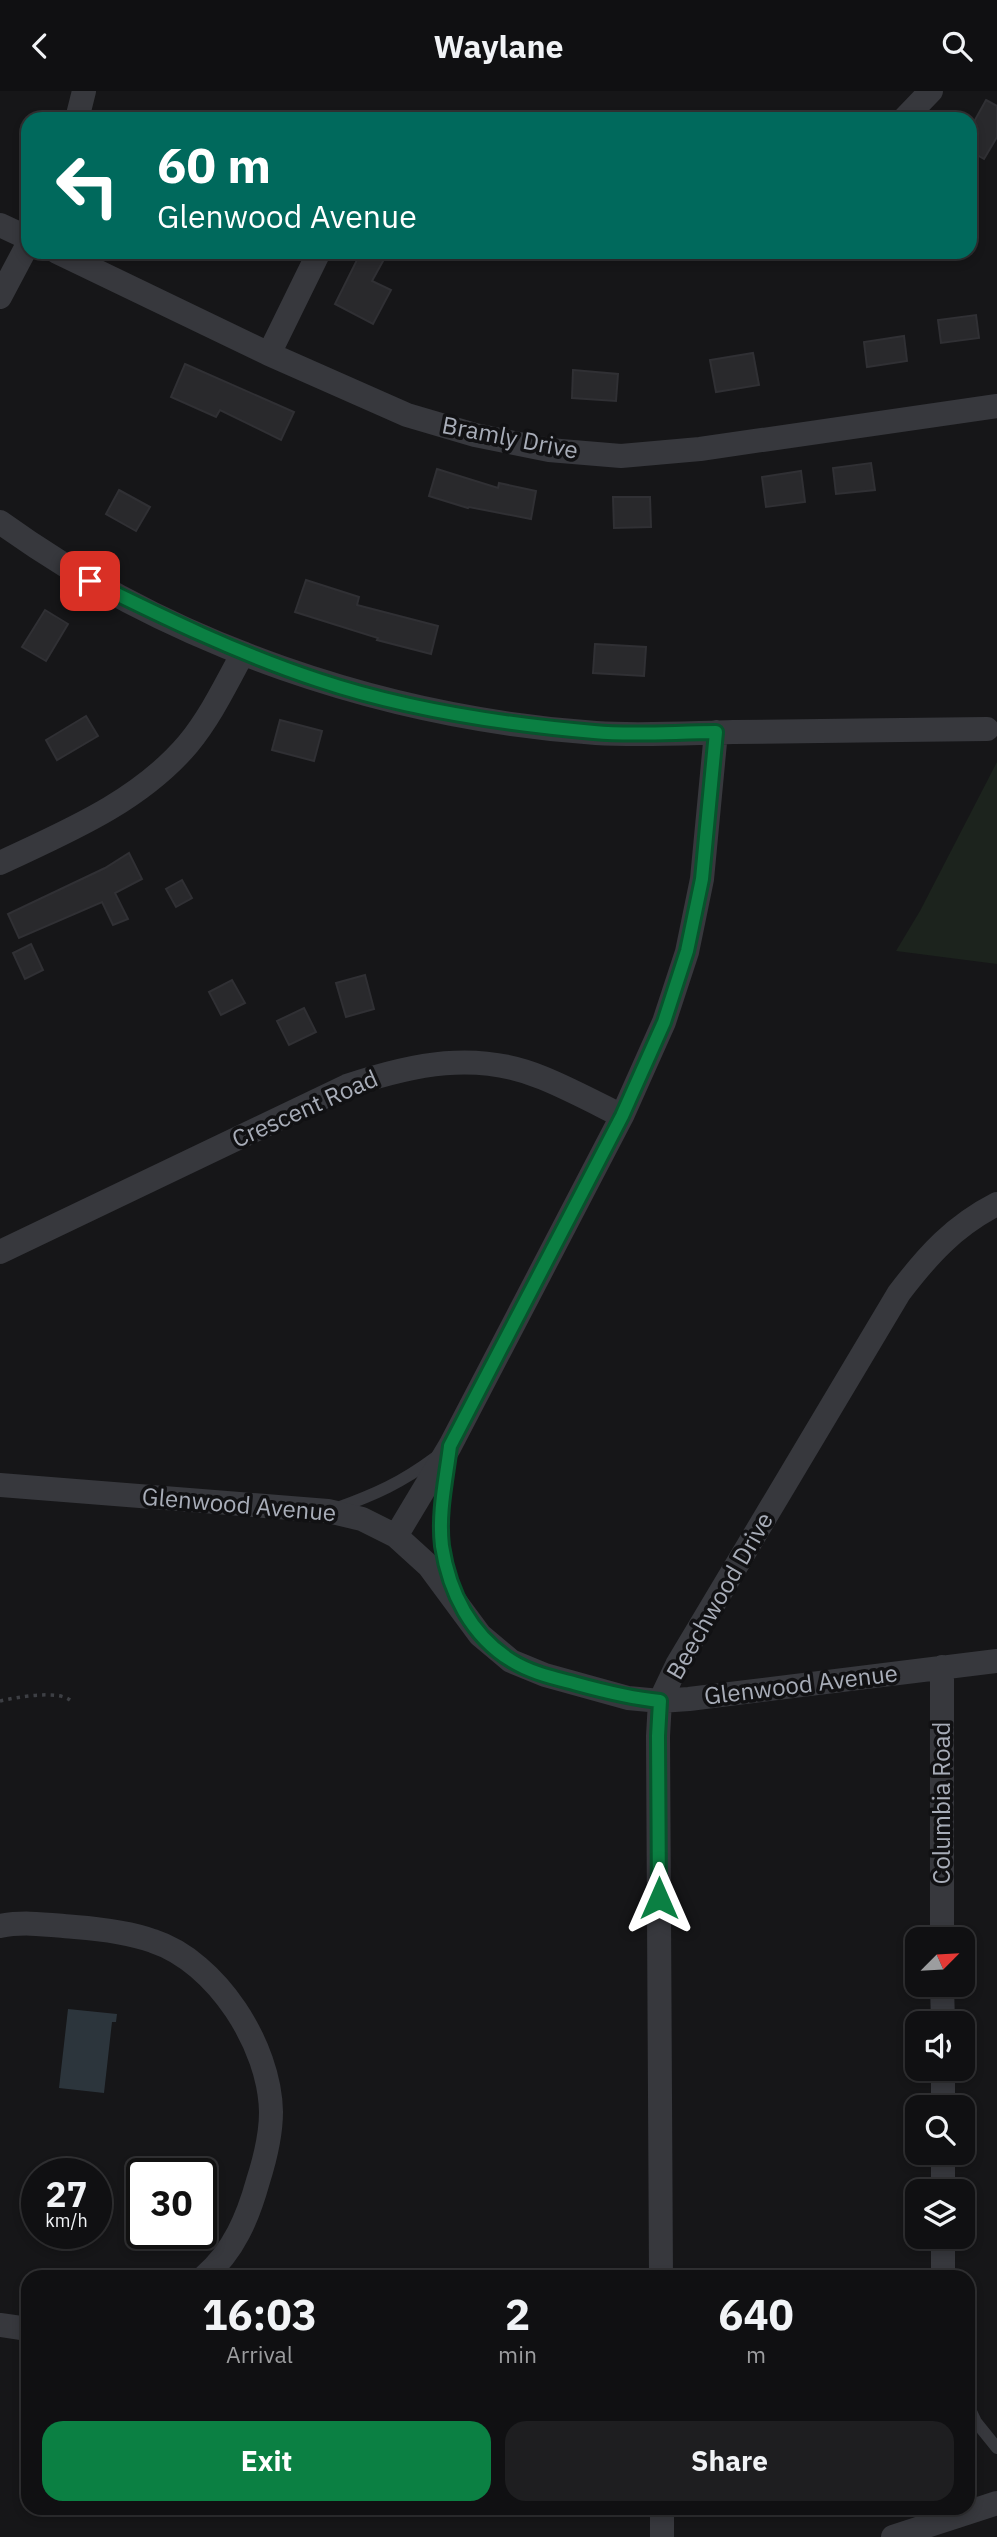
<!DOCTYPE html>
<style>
:root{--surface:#101012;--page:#1e1e20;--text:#f1f3f6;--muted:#9c9d9f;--line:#303032;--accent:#0b8043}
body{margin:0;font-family:"IBM Plex Sans",sans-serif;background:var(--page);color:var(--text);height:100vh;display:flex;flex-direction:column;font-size:26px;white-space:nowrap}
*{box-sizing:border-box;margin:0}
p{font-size:23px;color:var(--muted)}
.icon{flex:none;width:38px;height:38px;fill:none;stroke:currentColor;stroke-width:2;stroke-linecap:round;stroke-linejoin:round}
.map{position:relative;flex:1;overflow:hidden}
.drawer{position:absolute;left:21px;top:2179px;width:954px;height:245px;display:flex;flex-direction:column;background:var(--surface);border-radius:21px;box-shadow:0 4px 10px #0003,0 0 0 2px var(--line)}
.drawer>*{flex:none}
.guide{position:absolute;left:21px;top:21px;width:956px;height:147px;border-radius:21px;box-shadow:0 4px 10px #0003,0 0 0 2px var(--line);background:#00695c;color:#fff;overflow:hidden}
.needle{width:46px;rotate:66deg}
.controls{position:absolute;left:905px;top:1836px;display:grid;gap:14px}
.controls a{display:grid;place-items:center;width:70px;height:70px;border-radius:14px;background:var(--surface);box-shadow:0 4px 10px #0003,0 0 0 2px var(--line);font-size:35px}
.speed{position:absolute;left:21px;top:2067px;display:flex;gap:14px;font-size:35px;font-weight:700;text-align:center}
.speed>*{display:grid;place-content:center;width:91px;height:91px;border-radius:50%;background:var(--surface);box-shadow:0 4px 10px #0003,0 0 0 2px var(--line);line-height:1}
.speed small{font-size:18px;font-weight:400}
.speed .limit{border:4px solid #111;border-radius:10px;background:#fff;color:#111}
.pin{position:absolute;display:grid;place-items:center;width:60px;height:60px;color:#fff;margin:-30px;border-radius:14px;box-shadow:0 4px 10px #0006}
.me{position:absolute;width:77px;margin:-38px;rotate:0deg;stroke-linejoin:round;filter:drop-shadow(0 0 5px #0008)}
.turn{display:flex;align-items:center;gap:24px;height:147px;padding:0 21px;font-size:32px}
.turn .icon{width:91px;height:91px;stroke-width:2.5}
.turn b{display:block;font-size:49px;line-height:60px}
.eta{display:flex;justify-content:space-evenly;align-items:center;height:119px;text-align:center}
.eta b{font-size:42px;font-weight:700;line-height:49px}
.action{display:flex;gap:14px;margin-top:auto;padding:14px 21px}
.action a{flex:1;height:80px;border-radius:21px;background:var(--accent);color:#fff;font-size:28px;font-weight:700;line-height:80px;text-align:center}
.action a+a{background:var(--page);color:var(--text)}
header{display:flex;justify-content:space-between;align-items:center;height:91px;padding:0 21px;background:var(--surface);font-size:32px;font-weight:700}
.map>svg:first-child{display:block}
.green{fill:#1c231d}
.water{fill:#2c353c}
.building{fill:#29292c;stroke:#303034;stroke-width:2}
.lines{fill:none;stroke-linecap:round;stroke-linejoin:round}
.path{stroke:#3d3f44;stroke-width:3.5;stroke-dasharray:3.5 5;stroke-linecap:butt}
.service{stroke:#37383d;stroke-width:12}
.minor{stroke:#37383d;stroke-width:24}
.route-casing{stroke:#07532c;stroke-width:18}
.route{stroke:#0b8043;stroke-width:12}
.labels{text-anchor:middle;stroke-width:7;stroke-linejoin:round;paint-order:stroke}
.street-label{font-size:24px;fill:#a8adb8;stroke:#111113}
</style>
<header><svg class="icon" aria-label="back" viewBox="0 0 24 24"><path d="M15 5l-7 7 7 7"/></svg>Waylane<svg class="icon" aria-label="search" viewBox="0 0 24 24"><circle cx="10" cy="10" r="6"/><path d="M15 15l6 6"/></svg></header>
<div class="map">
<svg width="997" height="2446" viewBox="0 0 997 2446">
<rect width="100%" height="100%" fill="#161618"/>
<!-- green -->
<path class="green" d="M997,671V873L896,860L920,820Z"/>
<!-- water -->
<path class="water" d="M68,1918L117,1923L116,1931H112L104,2002L59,1997Z"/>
<!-- building -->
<path class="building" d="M986,9L997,15V46L984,68L970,60V38Z
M361,161H388L372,190L391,199L373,233L335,213Z
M976,224L979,247L941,252L938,229Z
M904,245L907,270L867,276L864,251Z
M753,262L759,294L716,301L710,269Z
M185,273L294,321L281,349L220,319L216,326L171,306Z
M573,279L618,283L616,310L572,307Z
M871,372L875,399L836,403L833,377Z
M437,378L498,397L499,392L536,400L531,428L469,416L468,417L429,405Z
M801,380L805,411L766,416L762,386Z
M119,399L150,416L136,440L106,423Z
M613,406H650L651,436L614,437Z
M306,489L359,506L357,514L438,535L431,563L377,549L378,547L295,521Z
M45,519L68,533L46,570L22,556Z
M595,553L646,556L644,585L593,582Z
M86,625L98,645L57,669L46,649Z
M280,629L322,640L314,670L272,659Z
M129,762L142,788L115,802L128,828L113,834L102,811L19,847L8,823L105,777Z
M182,789L192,807L176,816L166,798Z
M31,853L43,879L25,888L13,862Z
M365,884L374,918L346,926L336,892Z
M232,889L245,912L221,924L209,901Z
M304,917L316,941L289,954L277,930Z"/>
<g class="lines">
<!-- path -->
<path class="path" d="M0,1610C17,1606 57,1599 70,1609"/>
<!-- service -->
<path class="service" d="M448,1369L442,1416V1456L453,1496
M335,1418C376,1403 401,1392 436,1366
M968,2314L976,2331L997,2357"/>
<!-- minor -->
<path class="minor" d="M77,28L84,0
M904,28L931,0
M0,134L28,147
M57,161L269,263L407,324L475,344L549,359L621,365L700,358L997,315
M0,206L28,153
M269,263L319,161
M0,431C172,555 385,627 596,642C641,645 688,642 733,641C818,640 902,639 987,638
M0,772C66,741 139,711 188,653C211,625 226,593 243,562
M0,1161L347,995C413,973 477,959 543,987C570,998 596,1012 622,1025
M0,1394L328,1420L362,1428L396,1445L429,1475L480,1544L511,1570L545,1584L628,1607L660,1610L689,1608L997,1570
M396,1445L450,1355L622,1025L664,931L687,861L702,788L716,641
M942,1576V1848
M0,1835C24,1830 50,1834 75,1836C101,1838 128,1841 153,1850C217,1871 270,1955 271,2021C271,2044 265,2068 258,2090C248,2126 234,2160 204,2186
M942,1894L943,1932
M943,1978V2016
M943,2062V2100
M943,2146V2186
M661,2186L658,1645L660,1610L677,1574L899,1202C928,1164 954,1135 997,1113
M0,2234L28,2238
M662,2417V2446
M893,2446L997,2412"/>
</g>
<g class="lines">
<defs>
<path id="route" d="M90,490C165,527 239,563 318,589C407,619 502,633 594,641C634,645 676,641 716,641L702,788L687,860L664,931L622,1025L450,1355C446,1388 438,1422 442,1455C449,1501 471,1545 512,1570C531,1582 555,1587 577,1593C606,1601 630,1607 660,1610L658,1645L659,1807"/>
</defs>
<!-- route casing -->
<use href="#route" class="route-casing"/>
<!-- route -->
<use href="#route" class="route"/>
</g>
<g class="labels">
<!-- street labels -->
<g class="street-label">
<text transform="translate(510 347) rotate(11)" y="8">Bramly Drive</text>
<text transform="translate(305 1018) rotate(-24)" y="8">Crescent Road</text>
<text transform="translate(239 1414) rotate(5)" y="8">Glenwood Avenue</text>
<text transform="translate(720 1505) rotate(-60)" y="8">Beechwood Drive</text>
<text transform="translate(801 1594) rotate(-7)" y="8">Glenwood Avenue</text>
<text transform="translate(942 1712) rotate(-90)" y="8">Columbia Road</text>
</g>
</g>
</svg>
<div class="controls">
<a><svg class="needle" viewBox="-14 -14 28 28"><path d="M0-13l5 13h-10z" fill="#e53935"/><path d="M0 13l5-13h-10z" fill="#9c9d9f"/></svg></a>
<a><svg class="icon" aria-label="sound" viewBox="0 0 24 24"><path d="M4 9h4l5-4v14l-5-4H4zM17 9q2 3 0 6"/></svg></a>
<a><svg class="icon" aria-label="search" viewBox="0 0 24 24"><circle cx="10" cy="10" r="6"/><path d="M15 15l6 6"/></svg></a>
<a><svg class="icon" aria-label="layers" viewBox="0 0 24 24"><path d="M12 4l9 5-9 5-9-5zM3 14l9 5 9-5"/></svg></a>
</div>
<div class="speed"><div>27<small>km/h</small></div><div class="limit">30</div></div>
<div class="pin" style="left:90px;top:490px;background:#d93025"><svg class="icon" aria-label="arrive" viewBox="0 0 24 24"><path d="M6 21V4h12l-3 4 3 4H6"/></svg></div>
<svg class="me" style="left:659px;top:1807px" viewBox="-20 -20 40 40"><path d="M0-17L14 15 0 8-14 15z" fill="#0b8043" stroke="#fff" stroke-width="4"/></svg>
<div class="guide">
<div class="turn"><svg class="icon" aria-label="left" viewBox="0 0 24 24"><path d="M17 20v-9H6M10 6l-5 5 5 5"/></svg><div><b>60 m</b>Glenwood Avenue</div></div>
</div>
<section class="drawer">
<div class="eta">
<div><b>16:03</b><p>Arrival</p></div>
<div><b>2</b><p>min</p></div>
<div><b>640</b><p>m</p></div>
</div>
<div class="action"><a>Exit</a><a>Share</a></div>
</section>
</div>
